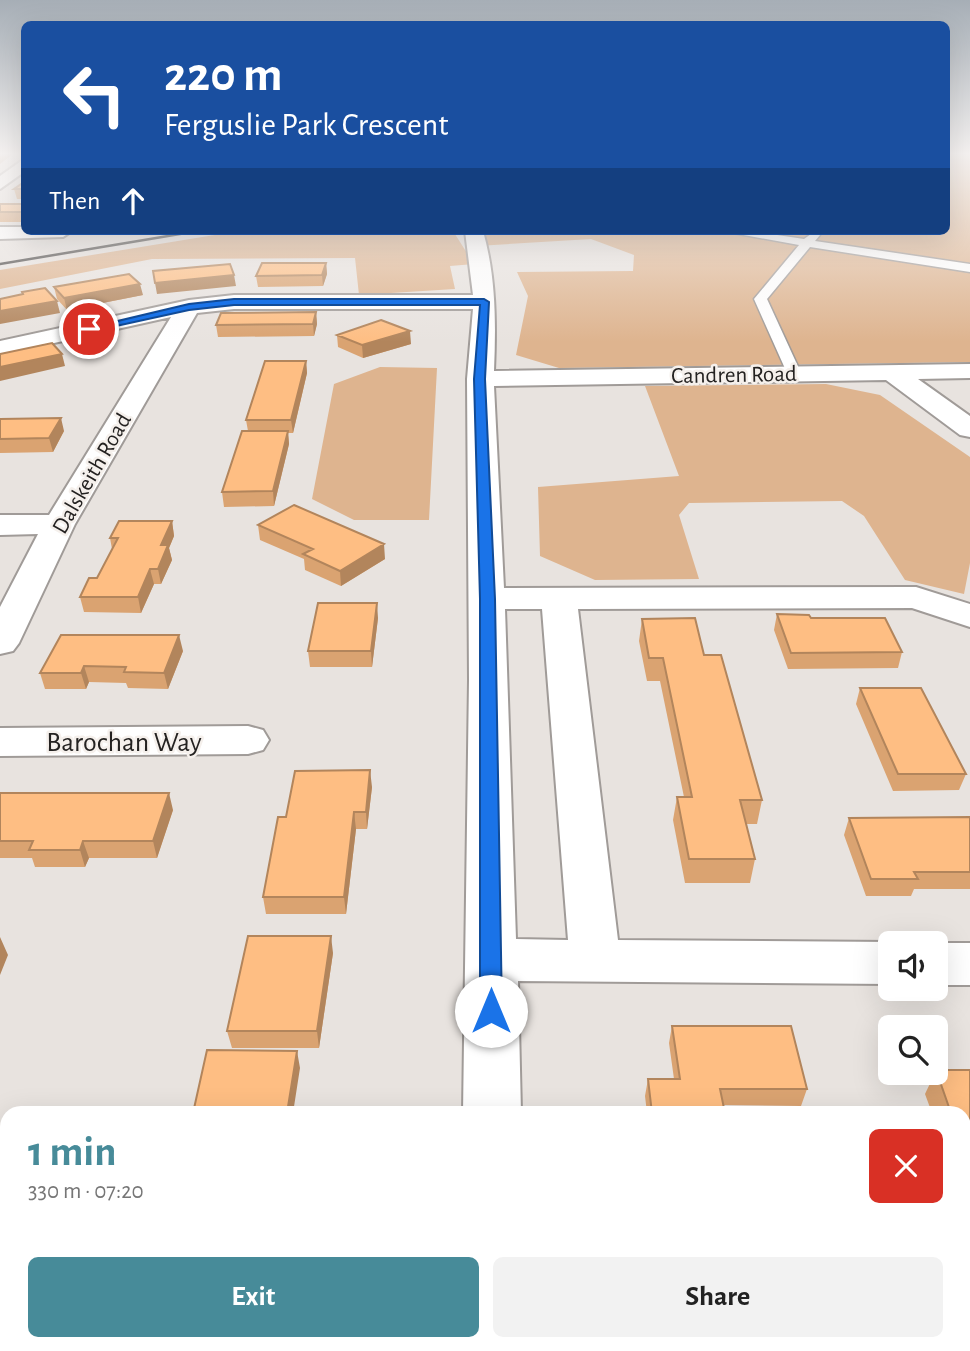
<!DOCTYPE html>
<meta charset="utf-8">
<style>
:root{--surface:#fff;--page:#f2f2f2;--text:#222;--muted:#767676;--accent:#478b99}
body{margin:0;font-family:"Alegreya Sans",sans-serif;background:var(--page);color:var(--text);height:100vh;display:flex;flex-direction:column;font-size:26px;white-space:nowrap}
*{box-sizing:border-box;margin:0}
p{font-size:23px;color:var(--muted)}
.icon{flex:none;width:38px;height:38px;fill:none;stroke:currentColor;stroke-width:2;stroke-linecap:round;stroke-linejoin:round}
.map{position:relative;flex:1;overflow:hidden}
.side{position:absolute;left:0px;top:1106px;width:971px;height:245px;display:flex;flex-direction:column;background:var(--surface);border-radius:21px 21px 0 0;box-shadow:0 7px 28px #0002}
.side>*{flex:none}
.top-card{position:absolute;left:21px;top:21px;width:929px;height:214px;border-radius:10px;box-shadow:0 7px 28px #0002;background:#1a4fa0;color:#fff;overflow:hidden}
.buttons{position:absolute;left:878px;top:931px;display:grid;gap:14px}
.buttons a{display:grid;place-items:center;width:70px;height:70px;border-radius:10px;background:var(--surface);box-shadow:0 7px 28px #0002;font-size:35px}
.pin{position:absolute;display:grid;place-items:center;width:60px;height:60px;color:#fff;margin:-30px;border:4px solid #fff;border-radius:50%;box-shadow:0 2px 7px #0007}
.me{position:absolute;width:77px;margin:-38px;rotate:0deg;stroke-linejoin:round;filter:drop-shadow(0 0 5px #0008)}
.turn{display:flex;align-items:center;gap:24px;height:147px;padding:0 28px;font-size:32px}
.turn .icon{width:91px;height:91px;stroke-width:2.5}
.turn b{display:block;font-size:49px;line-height:60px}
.then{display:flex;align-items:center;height:66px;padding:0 28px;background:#0003;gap:14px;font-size:26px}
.round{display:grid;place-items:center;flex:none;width:74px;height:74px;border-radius:10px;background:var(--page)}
.overview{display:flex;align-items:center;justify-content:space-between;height:119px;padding:0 28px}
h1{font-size:42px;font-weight:700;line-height:52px;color:var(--accent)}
.cta{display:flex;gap:14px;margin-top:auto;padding:14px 28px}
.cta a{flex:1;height:80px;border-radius:10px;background:var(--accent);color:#fff;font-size:28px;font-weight:700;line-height:80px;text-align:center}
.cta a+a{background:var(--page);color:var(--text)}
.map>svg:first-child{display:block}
.green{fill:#deb48f}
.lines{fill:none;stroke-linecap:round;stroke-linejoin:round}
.lane-casing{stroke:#a09b98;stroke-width:3}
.street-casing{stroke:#a09b98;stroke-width:4}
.lane{fill:#fff;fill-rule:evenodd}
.street{fill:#fff;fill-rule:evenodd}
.rail{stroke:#43413f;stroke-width:2.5}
.wall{fill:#daa371}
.shaded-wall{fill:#b2855c}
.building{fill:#febe83;stroke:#b2855c;stroke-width:2}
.route{fill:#1a73e8;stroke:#114b97;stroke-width:2}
.labels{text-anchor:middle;stroke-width:5;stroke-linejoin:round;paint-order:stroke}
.far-street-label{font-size:23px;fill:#242221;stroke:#f5f0ec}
.street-label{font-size:28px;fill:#242221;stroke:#f5f0ec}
</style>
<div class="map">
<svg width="970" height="1351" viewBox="0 0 970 1351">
<rect width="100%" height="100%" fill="#e8e3df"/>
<!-- green -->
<path class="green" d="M947,153H970V362L559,368L516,355L528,296L517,272L633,271L634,255L591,239L477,246L474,231H947Z
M239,231H453L474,264L450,266L455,289L359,295L355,258L152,259L0,289V270Z
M380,367L437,368L429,520H354L312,499L334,384Z
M826,384L880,395L970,457V563L964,594L905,580L864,516L842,501L689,503L679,515L699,579L595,580L540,556L538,487L679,476L645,386Z"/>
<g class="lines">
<defs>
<path id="lane" d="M722,231H750L804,239L814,232L820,235L815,241L970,264V272L810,247L767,299L801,373L794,377L787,373L754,299L799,245Z"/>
<path id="street" d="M24,159V172L0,189V176Z
M0,227H24V231H72L63,237L0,239Z
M465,231H483C496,277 496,323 494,371L970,364V378L918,379L970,416V437L960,435L886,380L494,386L504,588L916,587L970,604V627L912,608L578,609L618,940L891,942L895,943H891V984L518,981L521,1113H463L469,680L467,379L473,309H234L197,313L75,524L19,643L13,651L0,654V607L38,534L0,535V515H49L171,317L0,355V341L189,300L234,295H473ZM505,609H542L568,940L516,939Z
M248,726L263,730L269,740L263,750L248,754L0,756V728Z
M935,943H970V985H936Z
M458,1344H526V1351H458Z"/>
</defs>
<!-- lane casing -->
<use href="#lane" class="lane-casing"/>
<!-- street casing -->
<use href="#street" class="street-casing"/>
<!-- lane -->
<use href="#lane" class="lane"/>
<!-- street -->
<use href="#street" class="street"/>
<!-- rail -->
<path class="rail" d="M0,264L198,231"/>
</g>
<!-- wall -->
<path class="wall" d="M24,182V199H17L14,189Z
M0,204H24V222H0Z
M326,263L327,274L323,286L258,287L256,276Z
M54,287L143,295L67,310L57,299Z
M316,312L317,324L314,336L218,337L216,325Z
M337,335L411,344L363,358L338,347Z
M306,361L307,373L293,433H288L289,444L274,506L224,507L222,492L248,431L246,420Z
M0,419L64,431L53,452L0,453Z
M172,521L174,536L169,548L172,560L161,584H154L141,613L84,612L80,597L97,578L112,549L110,538Z
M258,525L385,559L341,586L305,570L304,559L260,540Z
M777,614L811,618L902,652L898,668L788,669L774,630Z
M378,618L372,667H310L308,651Z
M642,619L704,655L762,800L757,824H746L755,859L750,883H685L673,820L677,797H684L660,681H647L639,641Z
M183,651L168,689L128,688L126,683L89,682L86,689H45L40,673Z
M860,688L966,774L959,790L893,791L856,704Z
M372,787L367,829H356L346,914H266L263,897L286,817Z
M0,793L173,810L157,858H89L85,867H35L32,858H0Z
M970,817V889H914L911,896H866L844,835L849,818Z
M333,953L319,1048H232L227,1031Z
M672,1026L807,1089L801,1106L723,1105L725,1113H647L645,1096L648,1079H674L669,1043Z
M936,1070H970V1189H964V1113H932L925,1094L935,1073H936Z
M688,1344H821L822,1351H689Z"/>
<!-- shaded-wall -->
<path class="shaded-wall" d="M0,153H14L0,164Z
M326,263L327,274L323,286L322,275Z
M234,275L236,286L157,294L155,283Z
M140,284L143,295L67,310L64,298Z
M57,301L60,313L0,324V311Z
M316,312L317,324L314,336L313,324Z
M410,331L411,344L363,358L362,345Z
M62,354L65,366L0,381V367Z
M306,361L307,373L293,433L291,420Z
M61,418L64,431L53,452L49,438Z
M288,431L289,444L274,506L273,491Z
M172,521L174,536L169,548L172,560L161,584L158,569L161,545Z
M384,544L385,559L341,586L340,571Z
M150,569L154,584L141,613L138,597Z
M377,603L378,618L372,667L371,651Z
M179,635L183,651L168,689L164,673Z
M84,666L89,682L86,689L81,673Z
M370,770L372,787L367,829L366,812Z
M169,793L173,810L157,858L153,841Z
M354,812L356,829L346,914L344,897Z
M83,841L89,858L85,867L80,850Z
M331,936L333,953L319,1048L317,1031Z
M0,937L8,955L0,975Z
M297,1051L300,1068L293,1113H287Z
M252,1344H260L258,1351H251Z"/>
<!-- building -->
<path class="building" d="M24,182V189H14Z
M0,204H24V212H0Z
M262,263H326L322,275L256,276Z
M230,264L234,275L155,283L153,271Z
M129,274L140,284L64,298L54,287Z
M45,288L57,301L0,311V299L23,294L22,292Z
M316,312L313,324L216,325L221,313Z
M381,320L410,331L362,345L337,335Z
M52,343L62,354L0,367V354Z
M265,361H306L291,420H246Z
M61,418L49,438L0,439V419Z
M242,431H288L273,491L222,492Z
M294,505L384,544L340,571L303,554L313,549L258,525Z
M119,521H172L161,545H168L158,569H150L138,597H80L89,578H97L118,538H110Z
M318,603H377L371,651H308Z
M777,614L809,615L811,618H885L902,652L791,653Z
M695,618L704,655H721L762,800H740L755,859H689L677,797H692L663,658H649L642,619Z
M61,635H179L164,673L124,672L126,667L84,666L81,673H40Z
M860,688H921L966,774H898Z
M370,770L366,812H354L344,897H263L278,817H286L295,771Z
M0,793H169L153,841H83L80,850H29L33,841H0Z
M970,817V872H914L918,879H871L849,818Z
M248,936H331L317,1031H227Z
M672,1026H791L807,1089H720L725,1113H652L648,1079H680Z
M207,1050L297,1051L287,1113H193Z
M936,1070H970V1166L964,1151V1113H951Z
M130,1344H252L251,1351H129Z
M720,1344H821L822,1351H721Z"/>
<!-- sky -->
<linearGradient id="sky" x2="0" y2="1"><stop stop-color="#a6aeb6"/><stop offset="0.45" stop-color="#f5f2f1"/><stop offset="1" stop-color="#f5f2f1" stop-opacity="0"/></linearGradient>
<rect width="970" height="342" fill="url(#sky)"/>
<!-- route -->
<path class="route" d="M234,299H484L489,302L485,379L495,599L502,1011L499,1018L491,1021L484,1018L480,1011V599L474,379L480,305H234L189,310L89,332L84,329L189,304Z"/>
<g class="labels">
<!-- far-street labels -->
<g class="far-street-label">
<text transform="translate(734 374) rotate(-1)" y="8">Candren Road</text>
<text transform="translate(91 473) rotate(-60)" y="8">Dalskeith Road</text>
</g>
<!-- street labels -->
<g class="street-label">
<text x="124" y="751">Barochan Way</text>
</g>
</g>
</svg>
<div class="buttons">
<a><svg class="icon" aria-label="sound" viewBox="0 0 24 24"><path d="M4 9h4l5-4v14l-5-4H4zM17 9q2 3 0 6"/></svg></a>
<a><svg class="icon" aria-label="search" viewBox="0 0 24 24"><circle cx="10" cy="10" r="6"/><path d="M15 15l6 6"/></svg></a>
</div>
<div class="pin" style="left:89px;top:329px;background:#d93025"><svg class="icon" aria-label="arrive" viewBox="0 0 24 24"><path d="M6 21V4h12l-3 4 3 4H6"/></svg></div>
<svg class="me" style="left:491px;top:1011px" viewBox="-20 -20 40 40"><circle r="19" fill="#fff"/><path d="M0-13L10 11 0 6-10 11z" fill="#1a73e8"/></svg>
<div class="top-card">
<div class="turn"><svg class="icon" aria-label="left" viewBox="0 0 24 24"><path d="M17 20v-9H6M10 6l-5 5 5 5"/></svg><div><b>220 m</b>Ferguslie Park Crescent</div></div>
<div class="then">Then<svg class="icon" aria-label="ahead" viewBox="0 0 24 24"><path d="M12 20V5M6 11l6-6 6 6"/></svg></div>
</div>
<section class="side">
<div class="overview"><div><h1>1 min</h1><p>330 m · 07:20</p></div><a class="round" style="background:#d93025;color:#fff"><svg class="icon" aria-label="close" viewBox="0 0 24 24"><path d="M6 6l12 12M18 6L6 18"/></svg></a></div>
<div class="cta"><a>Exit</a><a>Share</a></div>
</section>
</div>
